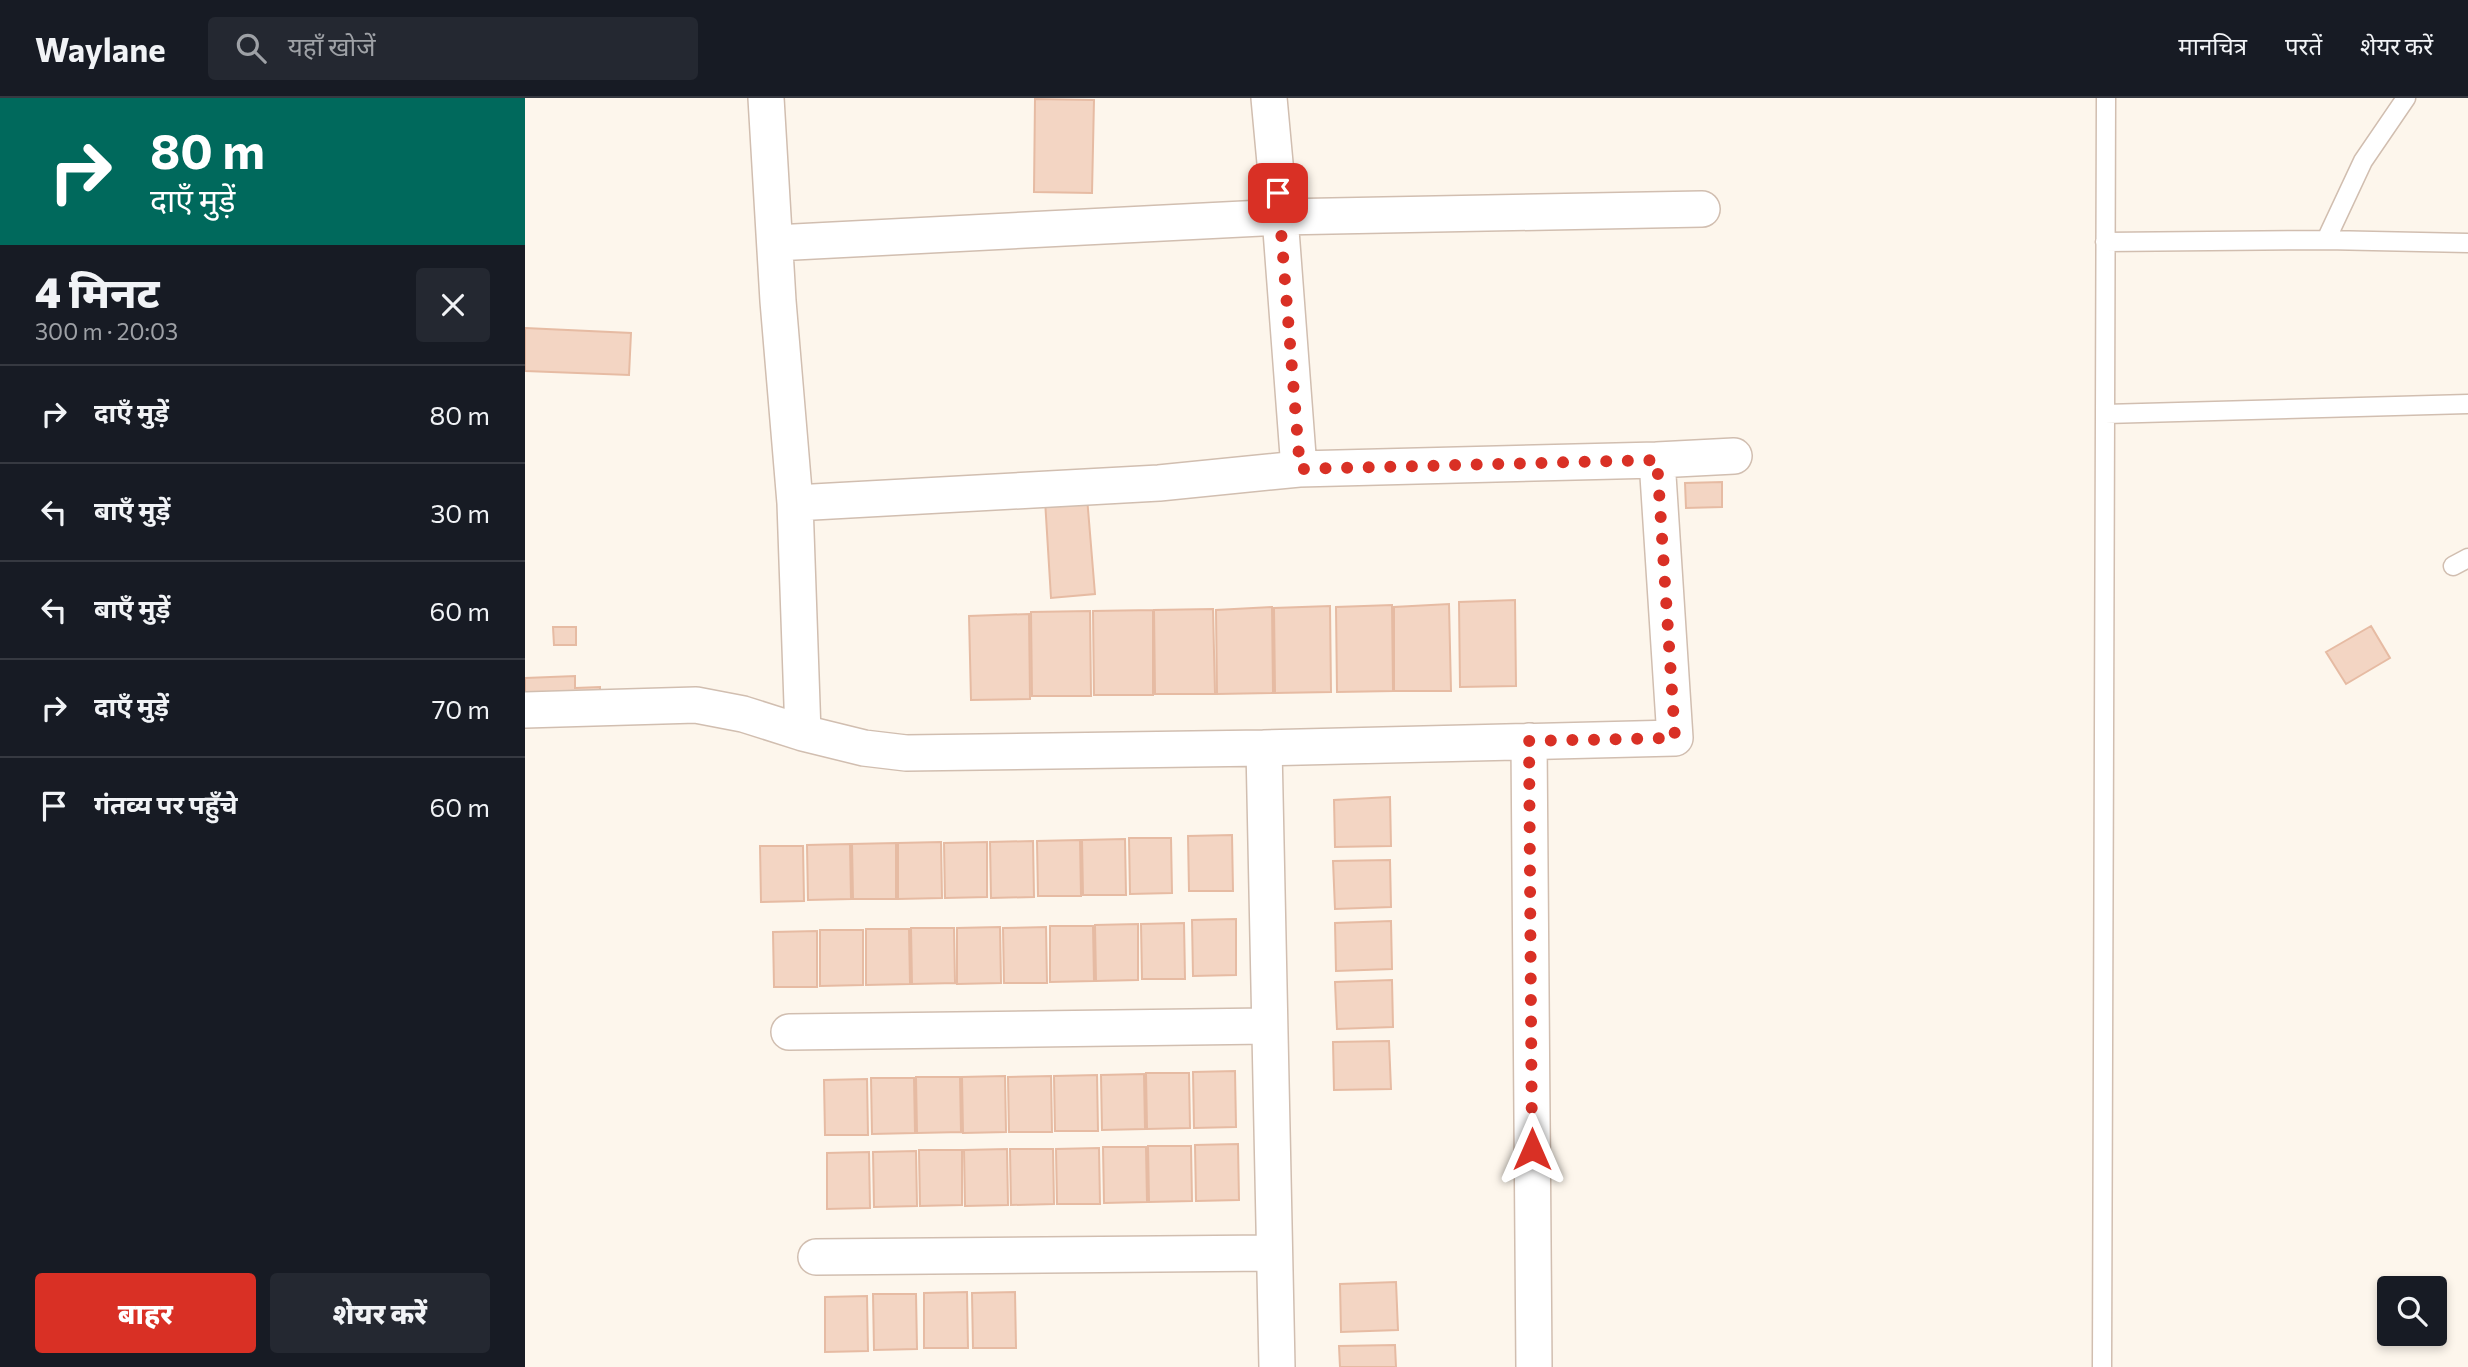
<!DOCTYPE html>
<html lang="hi">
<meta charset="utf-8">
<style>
:root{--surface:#171b24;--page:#242831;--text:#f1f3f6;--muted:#9ea1a6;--line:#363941;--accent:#d93025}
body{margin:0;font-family:Commissioner,"Noto Sans Devanagari",sans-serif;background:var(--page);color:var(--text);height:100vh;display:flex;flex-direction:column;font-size:26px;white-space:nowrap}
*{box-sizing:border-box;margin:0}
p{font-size:23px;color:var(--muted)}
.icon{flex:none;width:38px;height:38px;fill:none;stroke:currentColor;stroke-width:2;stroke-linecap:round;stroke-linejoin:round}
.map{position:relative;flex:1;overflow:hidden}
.sheet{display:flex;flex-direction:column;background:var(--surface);width:525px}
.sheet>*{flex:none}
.top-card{background:#00695c;color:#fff;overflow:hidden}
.tools{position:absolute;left:1852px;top:1178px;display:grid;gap:14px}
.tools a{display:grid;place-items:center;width:70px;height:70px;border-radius:7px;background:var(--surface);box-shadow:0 4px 10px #0003;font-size:35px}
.pin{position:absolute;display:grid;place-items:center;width:60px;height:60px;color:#fff;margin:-30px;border-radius:14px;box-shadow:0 4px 10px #0006}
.me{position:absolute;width:77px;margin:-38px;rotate:0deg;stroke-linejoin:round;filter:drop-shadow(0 0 5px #0008)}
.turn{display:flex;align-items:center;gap:24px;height:147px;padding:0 35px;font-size:32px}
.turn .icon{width:91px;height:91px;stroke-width:2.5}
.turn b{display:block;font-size:49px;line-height:60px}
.round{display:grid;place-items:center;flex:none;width:74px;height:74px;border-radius:7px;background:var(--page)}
.overview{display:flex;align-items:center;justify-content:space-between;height:119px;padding:0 35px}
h1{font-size:42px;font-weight:800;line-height:52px}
.button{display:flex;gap:14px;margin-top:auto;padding:14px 35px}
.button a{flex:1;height:80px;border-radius:7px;background:var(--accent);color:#fff;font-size:28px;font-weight:800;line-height:80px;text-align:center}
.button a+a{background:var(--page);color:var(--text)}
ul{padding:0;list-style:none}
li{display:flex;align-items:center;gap:21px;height:98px;padding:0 35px;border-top:2px solid var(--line)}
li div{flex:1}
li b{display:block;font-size:26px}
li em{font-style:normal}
header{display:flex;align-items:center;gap:42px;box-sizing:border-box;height:98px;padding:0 35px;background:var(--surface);border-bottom:2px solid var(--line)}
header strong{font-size:33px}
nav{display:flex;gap:38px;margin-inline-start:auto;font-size:24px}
.search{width:490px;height:63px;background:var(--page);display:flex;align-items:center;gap:18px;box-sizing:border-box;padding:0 24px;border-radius:7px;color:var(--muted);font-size:26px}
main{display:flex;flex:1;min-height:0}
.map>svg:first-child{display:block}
.building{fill:#f3d5c3;stroke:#e6bba3;stroke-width:2}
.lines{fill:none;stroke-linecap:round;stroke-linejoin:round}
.lane-casing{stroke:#d1beb0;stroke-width:21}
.street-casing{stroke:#d1beb0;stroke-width:38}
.lane{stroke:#fff;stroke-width:18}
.street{stroke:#fff;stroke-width:35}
.route{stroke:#d93025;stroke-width:12;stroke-dasharray:0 21.6}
</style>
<header>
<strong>Waylane</strong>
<div class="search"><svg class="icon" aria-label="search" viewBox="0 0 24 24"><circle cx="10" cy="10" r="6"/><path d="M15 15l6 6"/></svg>यहाँ खोजें</div>
<nav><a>मानचित्र</a><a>परतें</a><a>शेयर करें</a></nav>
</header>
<main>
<section class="sheet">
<div class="top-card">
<div class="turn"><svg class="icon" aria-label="right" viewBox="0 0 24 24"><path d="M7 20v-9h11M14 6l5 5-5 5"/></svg><div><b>80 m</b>दाएँ मुड़ें</div></div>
</div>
<div class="overview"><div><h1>4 मिनट</h1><p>300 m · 20:03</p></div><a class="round"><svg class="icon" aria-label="close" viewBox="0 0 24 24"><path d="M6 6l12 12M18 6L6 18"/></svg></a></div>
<ul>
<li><svg class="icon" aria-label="right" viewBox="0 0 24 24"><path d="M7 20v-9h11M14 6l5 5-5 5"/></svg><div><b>दाएँ मुड़ें</b></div><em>80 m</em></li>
<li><svg class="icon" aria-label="left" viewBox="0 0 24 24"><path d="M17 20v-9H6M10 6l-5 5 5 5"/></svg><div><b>बाएँ मुड़ें</b></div><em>30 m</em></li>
<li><svg class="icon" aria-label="left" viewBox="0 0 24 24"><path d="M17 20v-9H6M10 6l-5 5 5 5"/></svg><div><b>बाएँ मुड़ें</b></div><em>60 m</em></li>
<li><svg class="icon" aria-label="right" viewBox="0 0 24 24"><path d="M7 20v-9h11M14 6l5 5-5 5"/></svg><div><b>दाएँ मुड़ें</b></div><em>70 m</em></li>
<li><svg class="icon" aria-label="arrive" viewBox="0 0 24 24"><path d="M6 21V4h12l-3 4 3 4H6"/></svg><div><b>गंतव्य पर पहुँचे</b></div><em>60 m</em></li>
</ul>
<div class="button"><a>बाहर</a><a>शेयर करें</a></div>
</section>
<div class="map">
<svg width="1943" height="1269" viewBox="0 0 1943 1269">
<rect width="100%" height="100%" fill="#fdf6ec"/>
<!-- building -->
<path class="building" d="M510,1L569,2L567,95L509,94Z
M0,230L106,235L104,277L0,273Z
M1197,384V409L1161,410L1160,385Z
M562,399L570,496L526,500L520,402Z
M990,502L991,588L935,589L934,504Z
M924,506L926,593H869V509Z
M867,507L868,593L812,594L811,509Z
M805,508L806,594L750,595L749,510Z
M747,509L748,595L692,596L691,512Z
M688,511L690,596H630L629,512Z
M628,512V597H569L568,513Z
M565,513L566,598H507L506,514Z
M504,516L505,601L446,602L444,518Z
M1846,528L1865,560L1821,586L1801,554Z
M28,529H51V547H29Z
M50,578V590L75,589V601L0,604V580Z
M865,699L866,748L810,749L809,702Z
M707,737L708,793H664L663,738Z
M604,740H646L647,795L605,796Z
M600,741L601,797H558L557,742Z
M555,742L556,798H513L512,743Z
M508,743L509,799L466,800L465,744Z
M416,744L417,800L373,801V745Z
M462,744V799L420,800L419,745Z
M371,745V801H328L327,746Z
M325,746L326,801L283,802L282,747Z
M235,748H278L279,803L236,804Z
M865,762L866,809L810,811L808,763Z
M711,821V877L668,878L667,822Z
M866,823L867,871L811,873L810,825Z
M659,825L660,881H617L616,826Z
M613,826V882L571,883L570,827Z
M525,828H568L569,883L525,884Z
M475,829L476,885L432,886V830Z
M521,829L522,885H479L478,830Z
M386,830H429L430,885L387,886Z
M341,831H384L385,886L341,887Z
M295,832H338V887L295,888Z
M292,833V889H249L248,834Z
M867,882L868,929L812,931L810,884Z
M864,943L866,991L809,992L808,944Z
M710,973L711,1029L669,1030L668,974Z
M621,975H664L665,1030L622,1031Z
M619,976L620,1031L577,1032L576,977Z
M572,977L573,1033H530L529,978Z
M480,978L481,1034L438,1035L437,979Z
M526,978L527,1034H484L483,979Z
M391,979H435L436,1034L392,1035Z
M346,980H389L390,1035L347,1036Z
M342,981L343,1037H300L299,982Z
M713,1046L714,1102L671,1103L670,1047Z
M623,1048H666L667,1103L624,1104Z
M578,1049H621L622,1104L579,1105Z
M574,1050L575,1106H532L531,1051Z
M482,1051L483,1107L440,1108L439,1052Z
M485,1051H528L529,1106L486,1107Z
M394,1052H437V1107L395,1108Z
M391,1053L392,1108L349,1109L348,1054Z
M344,1054L345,1110L302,1111V1055Z
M871,1184L873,1232L816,1234L815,1186Z
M442,1194L443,1250H399V1195Z
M490,1194L491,1250H448L447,1195Z
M348,1196H391L392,1251L349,1252Z
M342,1198L343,1253L300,1254V1199Z
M870,1247L871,1269H815L814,1248Z"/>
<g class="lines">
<defs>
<path id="lane" d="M1801,142L1838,63L1881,0
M1580,144L1801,142L1943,145
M1580,316L1943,306
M1928,468L1943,460
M1577,1269L1581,0"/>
<path id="street" d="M241,0L253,203L270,405L278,635L339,650L381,655L739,650L752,1269
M250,145L755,119L744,0
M1132,362L1209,358
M774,371L755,119L1177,111
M270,405L634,385L774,371L1132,362L1150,640L739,650
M0,612L171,607L218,616L278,635
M1004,643L1009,1269
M264,934L743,928
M291,1159L748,1155"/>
</defs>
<!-- lane casing -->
<use href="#lane" class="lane-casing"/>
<!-- street casing -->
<use href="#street" class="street-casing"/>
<!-- lane -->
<use href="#lane" class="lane"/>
<!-- street -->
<use href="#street" class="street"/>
</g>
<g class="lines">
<!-- route -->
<path class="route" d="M753,95L775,371L1132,362L1150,640L1004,643L1007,1051"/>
</g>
</svg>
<div class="tools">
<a><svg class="icon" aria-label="search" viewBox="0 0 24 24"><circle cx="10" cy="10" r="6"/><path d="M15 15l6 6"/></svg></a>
</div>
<div class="pin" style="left:753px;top:95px;background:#d93025"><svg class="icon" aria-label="arrive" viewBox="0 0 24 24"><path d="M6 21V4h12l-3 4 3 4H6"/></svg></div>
<svg class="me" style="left:1007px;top:1051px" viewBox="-20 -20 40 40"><path d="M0-17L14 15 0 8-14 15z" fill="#d93025" stroke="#fff" stroke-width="4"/></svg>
</div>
</main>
